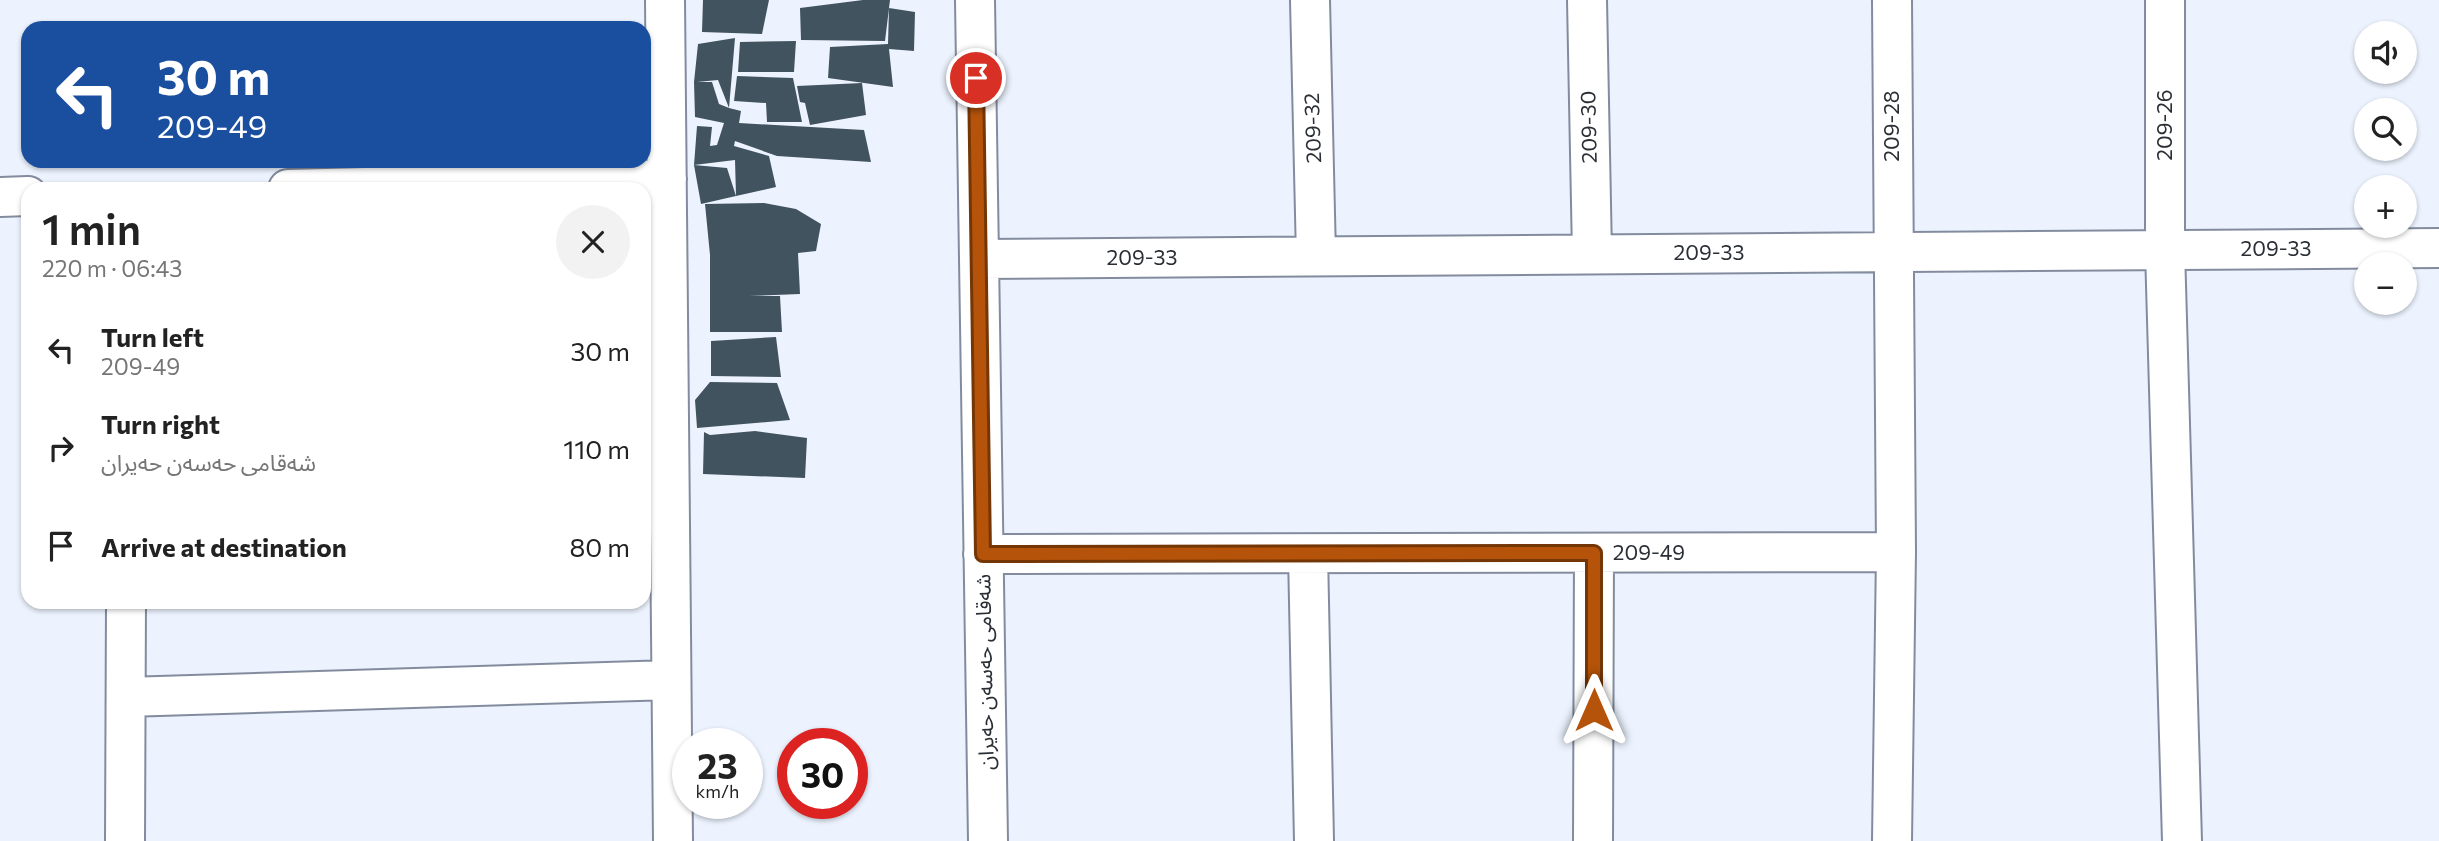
<!DOCTYPE html>
<meta charset="utf-8">
<style>
:root{--surface:#fff;--page:#f2f2f2;--text:#222;--muted:#767676}
body{margin:0;font-family:Commissioner,"Noto Sans Arabic",sans-serif;background:var(--page);color:var(--text);height:100vh;display:flex;flex-direction:column;font-size:26px;white-space:nowrap}
*{box-sizing:border-box;margin:0}
p{font-size:23px;color:var(--muted)}
.icon{flex:none;width:38px;height:38px;fill:none;stroke:currentColor;stroke-width:2;stroke-linecap:round;stroke-linejoin:round}
.map{position:relative;flex:1;overflow:hidden}
.panel{position:absolute;left:21px;top:182px;width:630px;height:427px;display:flex;flex-direction:column;background:var(--surface);border-radius:21px;box-shadow:0 2px 5px #0004}
.panel>*{flex:none}
.banner{position:absolute;left:21px;top:21px;width:630px;height:147px;border-radius:21px;box-shadow:0 2px 5px #0004;background:#1a4fa0;color:#fff;overflow:hidden}
.buttons{position:absolute;left:2354px;top:21px;display:grid;gap:14px}
.buttons a{display:grid;place-items:center;width:63px;height:63px;border-radius:50%;background:var(--surface);box-shadow:0 2px 5px #0004;font-size:35px}
.speed{position:absolute;left:672px;top:728px;display:flex;gap:14px;font-size:35px;font-weight:700;text-align:center}
.speed>*{display:grid;place-content:center;width:91px;height:91px;border-radius:50%;background:var(--surface);box-shadow:0 2px 5px #0004;line-height:1}
.speed small{font-size:18px;font-weight:400}
.speed .limit{border:10px solid #d22;background:#fff;color:#111}
.pin{position:absolute;display:grid;place-items:center;width:60px;height:60px;color:#fff;margin:-30px;border:4px solid #fff;border-radius:50%;box-shadow:0 2px 7px #0007}
.me{position:absolute;width:77px;margin:-38px;rotate:0deg;stroke-linejoin:round;filter:drop-shadow(0 0 5px #0008)}
.turn{display:flex;align-items:center;gap:24px;height:147px;padding:0 21px;font-size:32px}
.turn .icon{width:91px;height:91px;stroke-width:2.5}
.turn b{display:block;font-size:49px;line-height:60px}
.round{display:grid;place-items:center;flex:none;width:74px;height:74px;border-radius:37px;background:var(--page)}
.headline{display:flex;align-items:center;justify-content:space-between;height:119px;padding:0 21px}
h1{font-size:42px;font-weight:600;line-height:52px}
ul{padding:0;list-style:none}
li{display:flex;align-items:center;gap:21px;height:98px;padding:0 21px}
li div{flex:1}
li b{display:block;font-size:26px}
li em{font-style:normal}
.map>svg:first-child{display:block}
.building{fill:#41535e}
.lines{fill:none;stroke-linecap:round;stroke-linejoin:round}
.minor-casing{stroke:#838c9e;stroke-width:42}
.minor{stroke:#fff;stroke-width:38}
.route-casing{stroke:#753606;stroke-width:18}
.route{stroke:#b45309;stroke-width:12}
.labels{text-anchor:middle;stroke-width:7;stroke-linejoin:round;paint-order:stroke}
.street-label{font-size:21px;fill:#2a2e35;stroke:#fff}
</style>
<div class="map">
<svg width="2439" height="841" viewBox="0 0 2439 841">
<rect width="100%" height="100%" fill="#ecf3fe"/>
<!-- building -->
<path class="building" d="M703,0H769L762,34L702,32Z
M863,0H890L885,41L801,40L800,8Z
M889,8L915,12L914,51L889,49L893,87L828,78L830,47L888,44Z
M735,38L729,108L718,80L697,82H712L719,104L729,108L741,111L739,123L864,130L871,162L777,156L735,141L734,146L769,156L776,187L736,196L735,160L694,165L697,126L712,127L710,146L717,145L724,123L695,117L694,82L698,44Z
M796,41L794,72H738L740,42Z
M737,76L793,78L802,122H767L766,103L734,101Z
M862,83L866,115L810,125L805,103L800,102L797,86Z
M694,165L727,168L736,196L701,204Z
M764,203L796,209L821,224L816,251L798,253L800,294L749,296H780L782,332H710V255L705,204Z
M776,337L781,377L711,376V341Z
M710,382L777,383L790,420L697,428L695,400Z
M755,431L807,438L805,478L703,474L704,432L710,435Z"/>
<g class="lines">
<defs>
<path id="minor" d="M665,0L673,841
M975,0L988,841
M1310,0L1316,256
M1587,0L1592,254
M1892,0L1896,552L1892,841
M2165,0V250L2182,841
M288,189L667,179
M0,197L28,196
M979,259L2439,248
M983,554L1896,552
M1308,554L1314,841
M126,697L671,680
M125,841L126,602
M1593,841L1594,553"/>
</defs>
<!-- minor casing -->
<use href="#minor" class="minor-casing"/>
<!-- minor -->
<use href="#minor" class="minor"/>
</g>
<g class="lines">
<defs>
<path id="route" d="M976,78L983,554L1594,553V710"/>
</defs>
<!-- route casing -->
<use href="#route" class="route-casing"/>
<!-- route -->
<use href="#route" class="route"/>
</g>
<g class="labels">
<!-- street labels -->
<g class="street-label">
<text transform="translate(2165 125) rotate(-90)" y="7">209-26</text>
<text transform="translate(1892 126) rotate(-90)" y="7">209-28</text>
<text transform="translate(1589 127) rotate(-91)" y="7">209-30</text>
<text transform="translate(1313 128) rotate(-92)" y="7">209-32</text>
<text x="2276" y="256">209-33</text>
<text x="1709" y="260">209-33</text>
<text x="1142" y="265">209-33</text>
<text x="1649" y="560">209-49</text>
<text transform="translate(985 672) rotate(-91)" y="7">شەقامی حەسەن حەیران</text>
</g>
</g>
</svg>
<div class="buttons">
<a><svg class="icon" aria-label="sound" viewBox="0 0 24 24"><path d="M4 9h4l5-4v14l-5-4H4zM17 9q2 3 0 6"/></svg></a>
<a><svg class="icon" aria-label="search" viewBox="0 0 24 24"><circle cx="10" cy="10" r="6"/><path d="M15 15l6 6"/></svg></a>
<a>+</a>
<a>−</a>
</div>
<div class="speed"><div>23<small>km/h</small></div><div class="limit">30</div></div>
<div class="pin" style="left:976px;top:78px;background:#d93025"><svg class="icon" aria-label="arrive" viewBox="0 0 24 24"><path d="M6 21V4h12l-3 4 3 4H6"/></svg></div>
<svg class="me" style="left:1594px;top:710px" viewBox="-20 -20 40 40"><path d="M0-17L14 15 0 8-14 15z" fill="#b45309" stroke="#fff" stroke-width="4"/></svg>
<div class="banner">
<div class="turn"><svg class="icon" aria-label="left" viewBox="0 0 24 24"><path d="M17 20v-9H6M10 6l-5 5 5 5"/></svg><div><b>30 m</b>209-49</div></div>
</div>
<section class="panel">
<div class="headline"><div><h1>1 min</h1><p>220 m · 06:43</p></div><a class="round"><svg class="icon" aria-label="close" viewBox="0 0 24 24"><path d="M6 6l12 12M18 6L6 18"/></svg></a></div>
<ul>
<li><svg class="icon" aria-label="left" viewBox="0 0 24 24"><path d="M17 20v-9H6M10 6l-5 5 5 5"/></svg><div><b>Turn left</b><p>209-49</p></div><em>30 m</em></li>
<li><svg class="icon" aria-label="right" viewBox="0 0 24 24"><path d="M7 20v-9h11M14 6l5 5-5 5"/></svg><div><b>Turn right</b><p>شەقامی حەسەن حەیران</p></div><em>110 m</em></li>
<li><svg class="icon" aria-label="arrive" viewBox="0 0 24 24"><path d="M6 21V4h12l-3 4 3 4H6"/></svg><div><b>Arrive at destination</b></div><em>80 m</em></li>
</ul>
</section>
</div>
